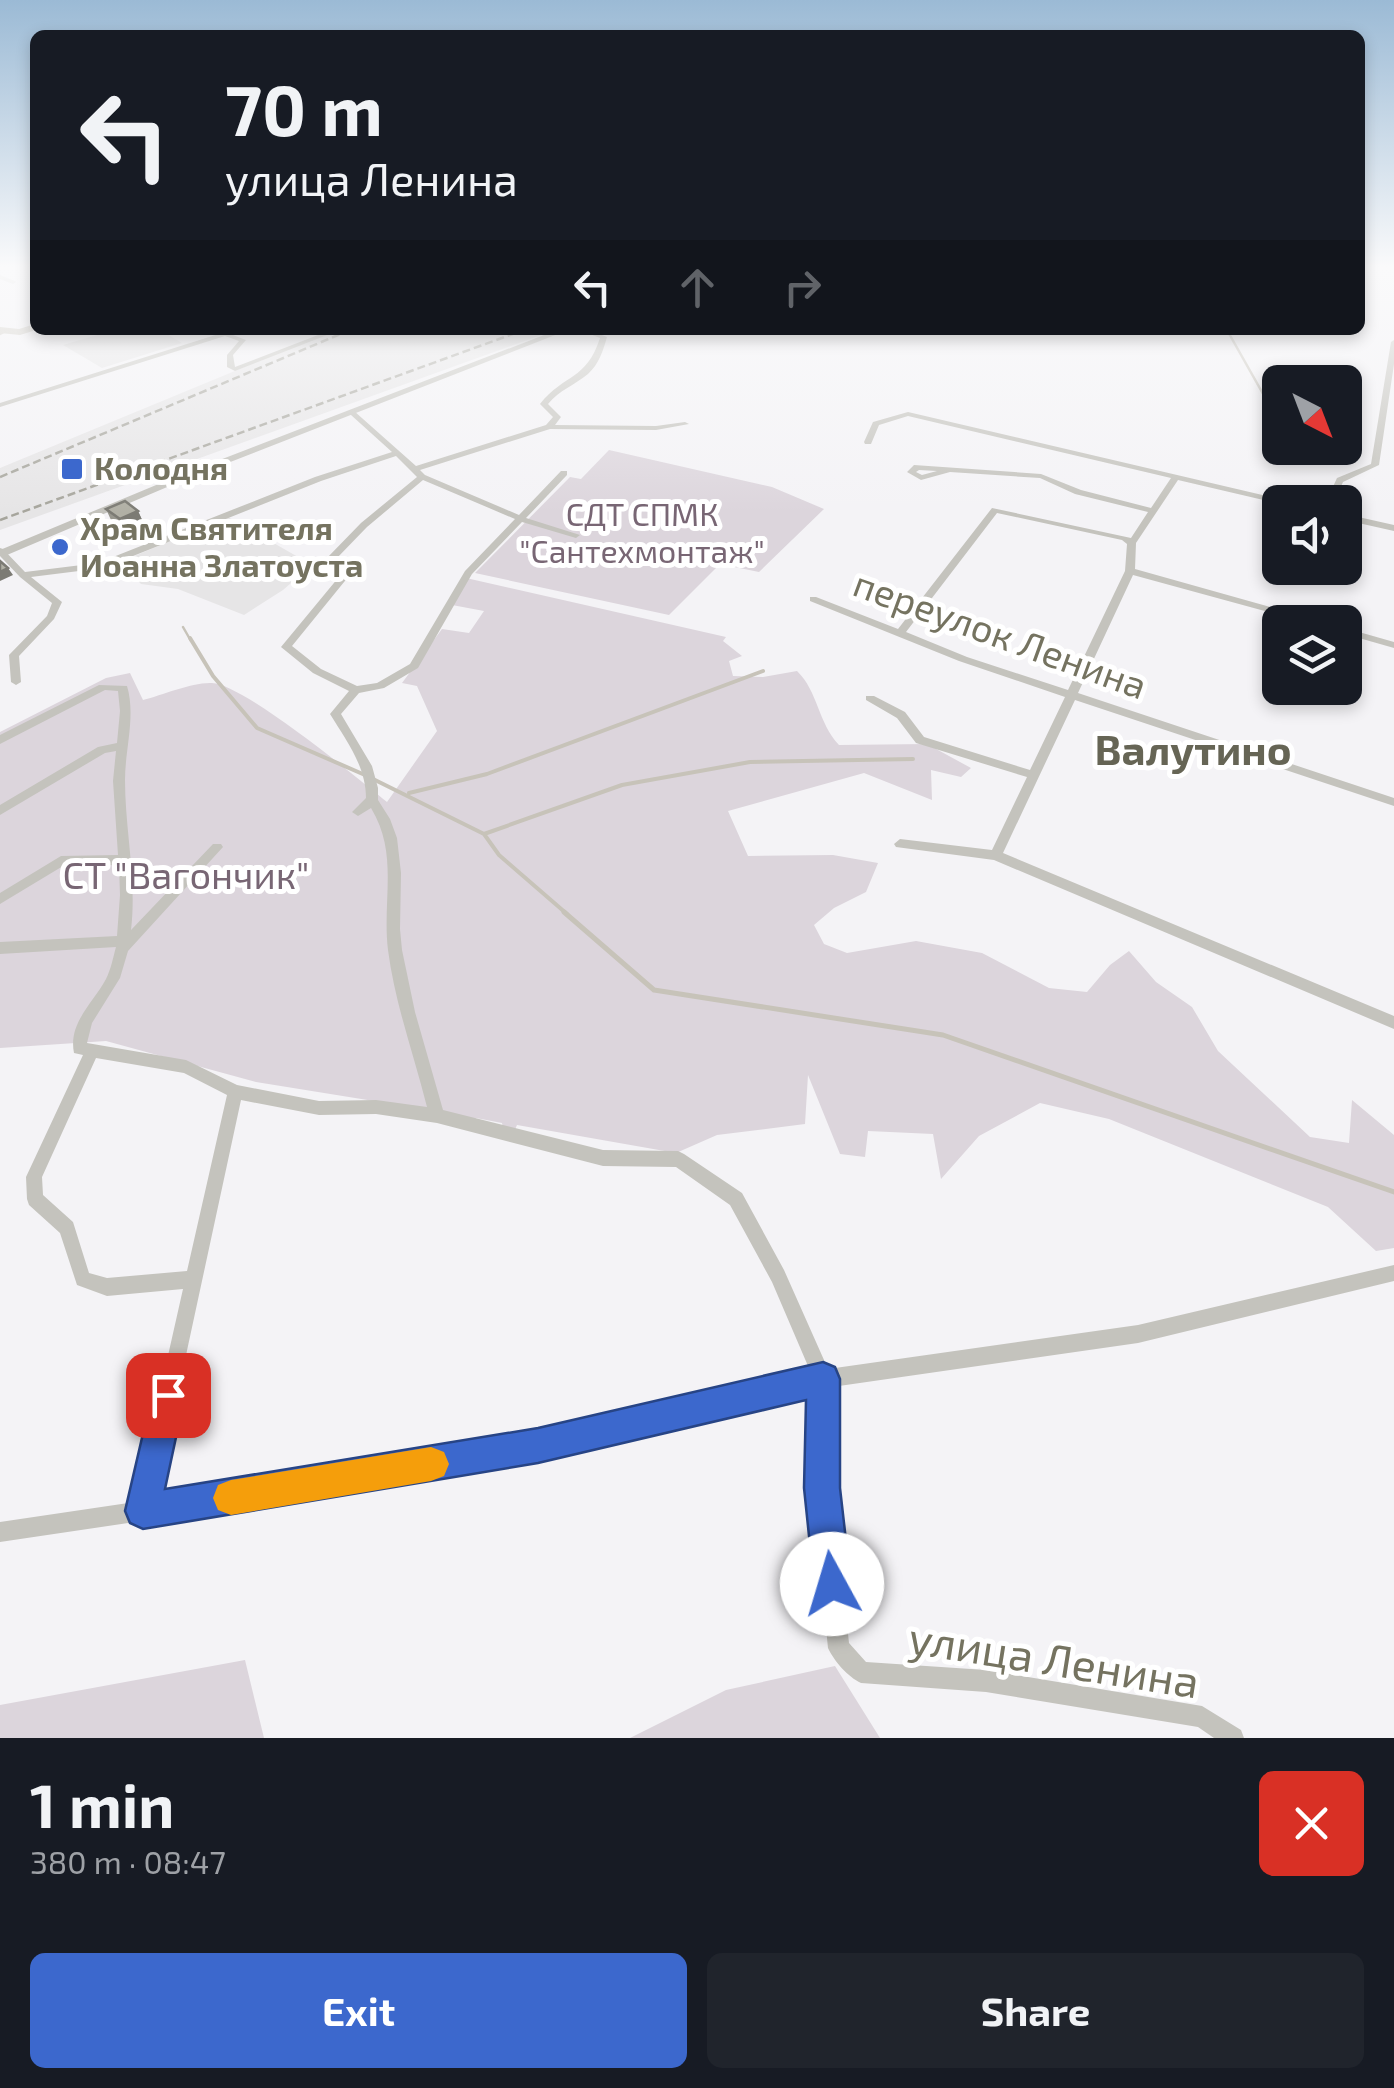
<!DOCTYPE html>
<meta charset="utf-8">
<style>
:root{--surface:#171b24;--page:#20242c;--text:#f1f3f6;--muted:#9ea1a6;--accent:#3c68cd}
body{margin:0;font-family:"Exo 2",sans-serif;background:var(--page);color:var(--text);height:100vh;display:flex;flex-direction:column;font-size:38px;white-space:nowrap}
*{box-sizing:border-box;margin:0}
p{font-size:32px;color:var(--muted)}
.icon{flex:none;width:55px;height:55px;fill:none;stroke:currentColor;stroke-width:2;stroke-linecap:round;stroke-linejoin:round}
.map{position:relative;height:1738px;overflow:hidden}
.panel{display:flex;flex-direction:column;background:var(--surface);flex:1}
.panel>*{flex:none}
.top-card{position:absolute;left:30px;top:30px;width:1335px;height:305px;border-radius:15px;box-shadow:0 5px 15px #0003;background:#171b24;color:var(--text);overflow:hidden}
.needle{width:65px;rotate:138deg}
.tools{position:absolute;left:1262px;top:365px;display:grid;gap:20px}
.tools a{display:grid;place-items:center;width:100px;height:100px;border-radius:15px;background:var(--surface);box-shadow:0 5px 15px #0003;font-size:50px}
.pin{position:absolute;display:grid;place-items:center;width:85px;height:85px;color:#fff;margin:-42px;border-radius:20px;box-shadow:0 5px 15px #0006}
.me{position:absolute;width:110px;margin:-55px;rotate:354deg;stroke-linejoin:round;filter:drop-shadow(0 0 8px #0008)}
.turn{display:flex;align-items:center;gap:35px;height:210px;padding:0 30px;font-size:45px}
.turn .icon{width:130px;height:130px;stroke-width:2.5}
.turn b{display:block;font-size:70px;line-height:85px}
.lanes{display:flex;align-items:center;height:95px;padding:0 30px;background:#0003;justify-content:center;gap:50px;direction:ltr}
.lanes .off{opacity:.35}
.round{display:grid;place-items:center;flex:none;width:105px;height:105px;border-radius:15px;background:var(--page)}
.head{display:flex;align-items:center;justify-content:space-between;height:170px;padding:0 30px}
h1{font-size:60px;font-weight:700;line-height:75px}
.action{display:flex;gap:20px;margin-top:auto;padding:20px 30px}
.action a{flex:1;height:115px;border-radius:15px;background:var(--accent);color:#fff;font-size:40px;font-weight:700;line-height:115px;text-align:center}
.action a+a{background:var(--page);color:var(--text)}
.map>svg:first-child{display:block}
.built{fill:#e6e5e6}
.green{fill:#dcd5dc}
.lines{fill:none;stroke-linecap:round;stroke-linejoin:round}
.stream-far2{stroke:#c7c3b9;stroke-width:2.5}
.stream-far1{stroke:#c7c3b9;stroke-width:4}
.stream{stroke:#c7c3b9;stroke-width:5}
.river{fill:#c7c3b9;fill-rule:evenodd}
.minor{fill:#c4c3bd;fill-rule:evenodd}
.tertiary{fill:#c4c3bd;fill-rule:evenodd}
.rail{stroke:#a6a59c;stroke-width:2.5;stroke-dasharray:8 4;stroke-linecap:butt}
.wall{fill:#98978e}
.shaded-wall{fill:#7c7b74}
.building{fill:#b1b0a5;stroke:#7c7b74;stroke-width:2.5}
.route{fill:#3c68cd;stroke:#274485;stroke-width:2.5}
.slow{fill:#f59e0b}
.poi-dot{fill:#3c68cd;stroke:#fff;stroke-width:4}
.labels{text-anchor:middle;stroke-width:10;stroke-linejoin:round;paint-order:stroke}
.far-poi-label{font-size:32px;font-weight:bold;fill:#757360;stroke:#fff;text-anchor:start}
.far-park-label{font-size:32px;fill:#786674;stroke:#fff}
.street-label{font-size:38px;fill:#757360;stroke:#fff}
.park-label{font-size:38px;fill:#786674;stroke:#fff}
.quarter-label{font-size:42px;font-weight:bold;fill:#666555;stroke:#fff}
.near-street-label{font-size:45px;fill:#757360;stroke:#fff}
</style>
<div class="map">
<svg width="1394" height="1738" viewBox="0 0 1394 1738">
<rect width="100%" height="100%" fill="#f4f3f6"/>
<!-- built -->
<path class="built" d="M114,330H160L182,343L102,368L63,345Z
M334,330H555L0,530V468Z
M228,517L312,565L283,590L244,615L178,589L141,584L120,562Z"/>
<!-- green -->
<path class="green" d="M609,450L772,487L824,509L759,572L720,564L669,615L475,573L570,477L581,479Z
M466,578L726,637L723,641L742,656L729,661L733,676L763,677L797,671C818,691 818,723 839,745L927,744L971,768L961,777L931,770L932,800L864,773L728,811L748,856L833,855L878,863L866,892L834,908L814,925L824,944L847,953L916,941L982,953L1049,988L1087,992L1110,965L1129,951L1156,982L1192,1007L1218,1051L1310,1137L1349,1143L1352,1100L1394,1135V1248L1376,1251L1328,1207L1109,1119L1040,1103L979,1136L941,1179L933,1134L868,1131L865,1157L840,1154L808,1075L805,1124L717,1135L676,1153L517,1125L514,1132L503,1128L502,1123L476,1118L474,1121L448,1113L256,1082L106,1041L0,1048V732L106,678L130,673L143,700C163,695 192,682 212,683C245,685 357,778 387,802L437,731L417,686L402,683L442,629L469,633L484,611L452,605Z
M245,1660L264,1738H0V1705Z
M835,1666L880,1738H630L726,1690Z"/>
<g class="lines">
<!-- stream-far2 -->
<path class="stream-far2" d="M1227,330L1280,424
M0,334L4,332
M183,627L191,641"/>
<!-- stream-far1 -->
<path class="stream-far1" d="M190,638L213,676L257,728L365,775
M373,779L484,834L499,855L567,914
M409,793L487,774L763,671
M484,834L622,785L750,762L913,759"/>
<!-- stream -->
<path class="stream" d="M564,912L654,990L943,1035L1394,1192"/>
<!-- river -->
<path class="river" d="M35,324L36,330L20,335L0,333V327L19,329Z"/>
<!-- minor -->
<path class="minor" d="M0,275L15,281L16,282L13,284L0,279Z
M331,330H340L235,371L227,367V355L239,341L225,336L0,407V403L225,332L246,340L233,355L235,367Z
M580,330H589L607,337C603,351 599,364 588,374C575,385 559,390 548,404L561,417L555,425L656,426L685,422L689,424L656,430L550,429L420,470L425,475L519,515L561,471H567V475L526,518L580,535L576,538L522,522L472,574L418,668L384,688L359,693L341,714L372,766L378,788V800L390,819L397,838L401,873L400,929L402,950L415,1012L443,1110L603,1150L678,1151L684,1154L742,1193L784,1270L828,1369L1138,1325L1394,1265V1281L1138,1343L832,1387V1487L849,1643L866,1662L986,1670L1202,1706L1241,1730L1244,1738H1214L1198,1727L986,1692L861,1683C848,1677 834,1661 828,1648L812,1487L814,1390L538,1454L290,1499L0,1542V1522L135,1502L183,1289L107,1296L77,1285L60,1233L29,1205L27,1199L26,1177L83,1055L74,1053C68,1023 93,1003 106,979C111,969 113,958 116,947L0,954V942L117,936L120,895L119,865L63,866L0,904V893L61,856L118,855L113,781L116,751L105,753L0,815V805L98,747L117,743L120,711L118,691L105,690L0,744V735L99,685L127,686C136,716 125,749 125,780C125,830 137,880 131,930L213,844H221L223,847L128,951L120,978L92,1023L87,1043L186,1060L237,1085L319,1101L376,1100L427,1107C414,1055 395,1004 388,950C382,900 399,854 371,808L358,816L352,812L366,798C366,766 346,740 330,714L349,691L313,673L281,647L343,572L327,562V558L361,523L417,477L396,456L321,481L103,568L31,577L62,602L54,619L19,656L21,682L16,685L11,682L9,655L47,616L52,603L20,577L0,556V548L3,549L25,572L98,563L315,477L392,452L351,415L350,413L354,411L416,466L546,425L553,417L540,404C565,373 586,381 600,338ZM423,480L515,519L465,571L410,664L377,683L357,686L321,669L292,646L353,571L336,559L367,527ZM96,1058L184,1073L227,1095L187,1271L107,1278L89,1273L73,1222L43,1195L42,1177ZM241,1100L319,1115L376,1114L437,1123L603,1166L676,1167L730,1205L772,1282L811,1373L538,1436L290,1479L155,1499Z
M1394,340V364L1379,465L1343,482L1334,502H1326L1337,478L1371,464L1391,342Z
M908,412L1284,500L1285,502H1280V504L1178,480L1136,543L1135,569L1317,620L1319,622H1305L1133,575L1078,693L1394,798V806L1075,700L1003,853L1394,1016V1029L994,860L896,847L894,844L900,839L992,850L1027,777L916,743L897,718L866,700V696H874L905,712L924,737L1030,770L1065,697L959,661L810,601V597H816L898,629L992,508L1131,538L1148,512L1075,494L1040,478L950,472L921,480L907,472L914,465L1041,474L1081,490L1151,508L1171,478L908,416L879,425L871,444H865L864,442L873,422ZM919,470L937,471L922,475L916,472ZM997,513L1122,540L1127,544L1125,571L1068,690L967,657L906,632Z
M1345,514L1394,525V531L1345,520Z
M1345,628L1394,642V648L1345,634Z"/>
<!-- tertiary -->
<path class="tertiary" d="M557,330H568L179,482L7,555H0V550L173,478Z"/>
<!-- rail -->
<path class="rail" d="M0,477L350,330
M0,520L524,330"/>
</g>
<!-- wall -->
<path class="wall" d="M106,509L138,511L143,522L125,529L111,520Z"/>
<!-- shaded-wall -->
<path class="shaded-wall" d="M138,511L143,522L125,529L120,519Z
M8,568L13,575L0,581V572Z"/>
<!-- building -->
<path class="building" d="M125,501L138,511L120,519L106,509Z
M0,561L8,568L0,572Z"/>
<!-- sky -->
<linearGradient id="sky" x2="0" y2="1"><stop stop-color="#9bbad5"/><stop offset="0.52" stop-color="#fafafb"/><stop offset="1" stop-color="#fafafb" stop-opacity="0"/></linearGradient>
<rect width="1394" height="513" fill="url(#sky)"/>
<!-- route -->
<path class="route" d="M823,1362L835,1367L840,1379V1488L851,1584L846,1597L832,1602L819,1597L814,1584L804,1488L806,1400L538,1463L143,1529L130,1523L125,1511L152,1395L157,1383L168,1378L180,1383L185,1395L165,1489L538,1428Z"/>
<!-- slow -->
<path class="slow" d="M431,1447L444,1452L449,1464L444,1476L431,1481L231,1515L218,1510L213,1498L218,1485L231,1480Z"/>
<!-- markers -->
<g class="poi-dot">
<rect x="60" y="457" width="24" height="24" rx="5"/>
<circle cx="60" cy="547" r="10"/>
</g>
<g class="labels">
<!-- far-poi labels -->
<g class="far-poi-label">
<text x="94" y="480">Колодня</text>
<text x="80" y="540">Храм Святителя<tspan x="80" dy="37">Иоанна Златоуста</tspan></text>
</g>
<!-- far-park labels -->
<g class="far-park-label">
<text x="642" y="526">СДТ СПМК<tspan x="642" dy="37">"Сантехмонтаж"</tspan></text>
</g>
<!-- street labels -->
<g class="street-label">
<text transform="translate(1000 635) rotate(20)" y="13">переулок Ленина</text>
</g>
<!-- park labels -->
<g class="park-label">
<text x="186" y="889">СТ "Вагончик"</text>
</g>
<!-- quarter labels -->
<g class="quarter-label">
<text x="1193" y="765">Валутино</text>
</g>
<!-- near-street labels -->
<g class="near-street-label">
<text transform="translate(1054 1660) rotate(9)" y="16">улица Ленина</text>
</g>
</g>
</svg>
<div class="tools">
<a><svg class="needle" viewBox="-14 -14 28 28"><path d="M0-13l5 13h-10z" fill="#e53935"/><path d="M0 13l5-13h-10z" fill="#9ea1a6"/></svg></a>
<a><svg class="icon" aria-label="sound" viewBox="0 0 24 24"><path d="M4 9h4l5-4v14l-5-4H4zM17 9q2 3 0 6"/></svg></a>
<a><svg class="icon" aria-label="layers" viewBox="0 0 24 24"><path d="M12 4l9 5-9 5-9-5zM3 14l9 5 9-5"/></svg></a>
</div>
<div class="pin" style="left:168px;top:1395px;background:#d93025"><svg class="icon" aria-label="arrive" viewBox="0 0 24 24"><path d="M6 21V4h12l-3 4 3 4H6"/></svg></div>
<svg class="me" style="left:832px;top:1584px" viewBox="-20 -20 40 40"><circle r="19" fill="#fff"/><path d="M0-13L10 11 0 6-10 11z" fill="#3c68cd"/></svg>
<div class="top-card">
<div class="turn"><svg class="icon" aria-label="left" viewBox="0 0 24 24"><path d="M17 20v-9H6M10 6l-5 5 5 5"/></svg><div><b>70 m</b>улица Ленина</div></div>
<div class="lanes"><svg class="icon" aria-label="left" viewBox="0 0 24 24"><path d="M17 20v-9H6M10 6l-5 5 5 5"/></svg><svg class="icon off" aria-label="ahead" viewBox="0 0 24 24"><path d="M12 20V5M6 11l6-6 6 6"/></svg><svg class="icon off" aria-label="right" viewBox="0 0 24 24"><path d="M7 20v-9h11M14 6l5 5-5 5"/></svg></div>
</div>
</div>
<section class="panel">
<div class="head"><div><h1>1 min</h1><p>380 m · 08:47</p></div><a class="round" style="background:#d93025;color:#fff"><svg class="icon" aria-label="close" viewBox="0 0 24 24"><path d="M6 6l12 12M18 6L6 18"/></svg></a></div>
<div class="action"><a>Exit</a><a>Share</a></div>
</section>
